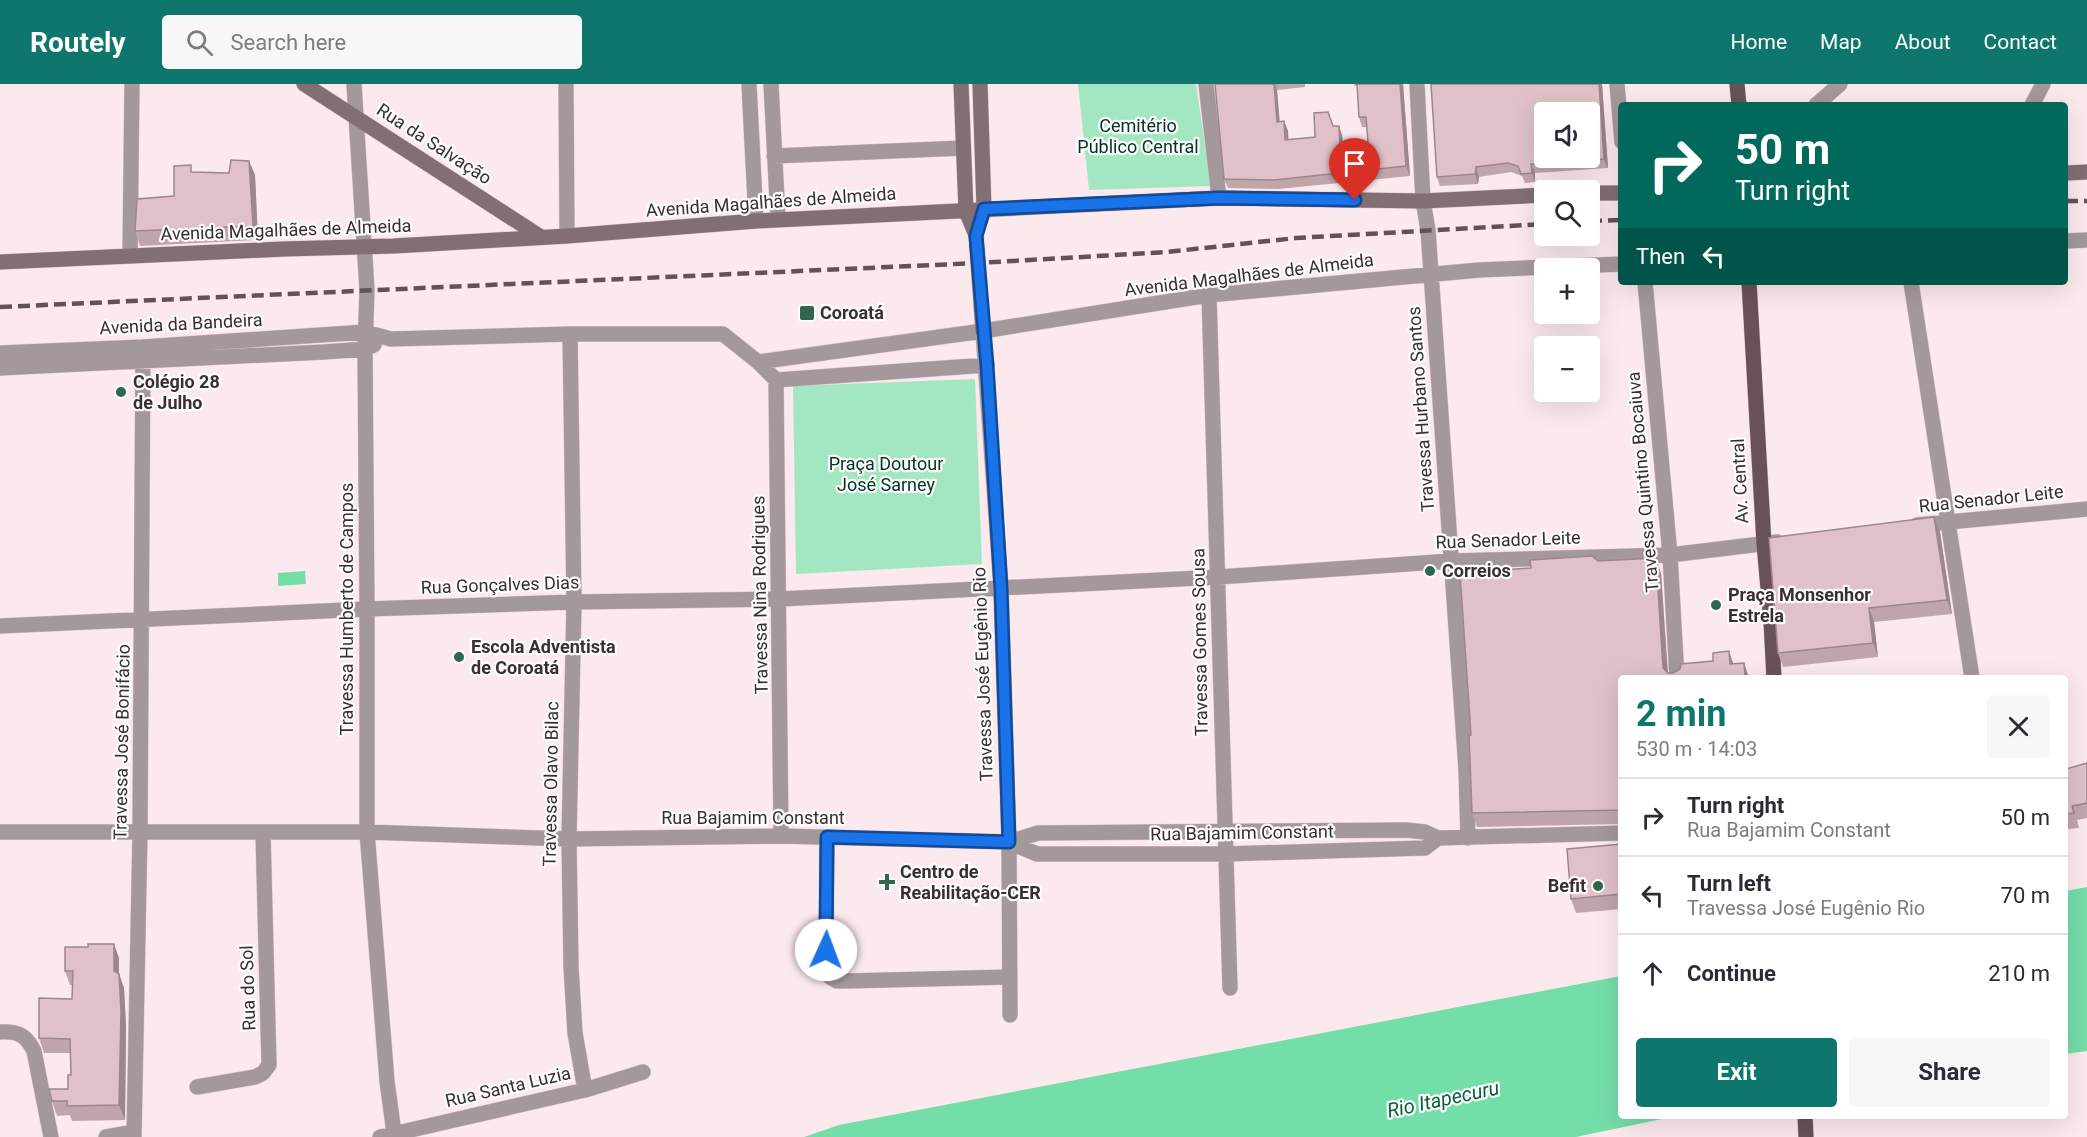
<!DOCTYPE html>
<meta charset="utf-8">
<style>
:root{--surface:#fff;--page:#f7f7f7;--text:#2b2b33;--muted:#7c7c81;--line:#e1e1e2;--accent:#0f766e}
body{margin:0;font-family:Roboto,sans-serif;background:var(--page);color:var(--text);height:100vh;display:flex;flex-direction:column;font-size:22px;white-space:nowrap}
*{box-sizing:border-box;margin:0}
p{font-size:20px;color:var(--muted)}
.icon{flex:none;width:33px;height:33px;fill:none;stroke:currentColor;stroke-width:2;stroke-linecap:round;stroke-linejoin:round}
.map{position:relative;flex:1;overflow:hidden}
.sheet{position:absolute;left:1618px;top:591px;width:450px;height:444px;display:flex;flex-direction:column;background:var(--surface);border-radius:6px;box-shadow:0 6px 24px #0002}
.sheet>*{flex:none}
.banner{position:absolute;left:1618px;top:18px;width:450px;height:183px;border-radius:6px;box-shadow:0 6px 24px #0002;background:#00695c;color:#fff;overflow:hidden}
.buttons{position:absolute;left:1534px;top:18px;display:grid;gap:12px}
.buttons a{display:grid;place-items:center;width:66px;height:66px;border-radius:6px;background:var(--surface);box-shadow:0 6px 24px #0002;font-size:30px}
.pin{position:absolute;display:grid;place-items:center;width:51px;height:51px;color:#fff;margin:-62px -26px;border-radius:50% 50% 50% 0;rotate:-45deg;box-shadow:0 0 6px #0007}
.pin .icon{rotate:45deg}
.me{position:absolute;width:66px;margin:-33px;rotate:2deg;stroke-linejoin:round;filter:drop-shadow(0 0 4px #0008)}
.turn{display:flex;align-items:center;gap:21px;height:126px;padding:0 18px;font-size:27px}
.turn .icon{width:78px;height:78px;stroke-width:2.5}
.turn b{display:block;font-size:42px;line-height:51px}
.then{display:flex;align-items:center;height:57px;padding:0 18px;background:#0003;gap:12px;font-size:22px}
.round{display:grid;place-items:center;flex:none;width:63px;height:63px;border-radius:6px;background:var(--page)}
.summary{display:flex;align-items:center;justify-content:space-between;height:102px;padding:0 18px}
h1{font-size:36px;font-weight:700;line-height:45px;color:var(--accent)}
.primary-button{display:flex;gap:12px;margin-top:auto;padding:12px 18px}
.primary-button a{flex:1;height:69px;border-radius:6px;background:var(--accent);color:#fff;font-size:24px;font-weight:700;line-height:69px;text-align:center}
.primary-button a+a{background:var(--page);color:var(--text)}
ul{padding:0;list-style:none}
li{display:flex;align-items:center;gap:18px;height:78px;padding:0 18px;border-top:2px solid var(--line)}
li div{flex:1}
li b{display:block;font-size:22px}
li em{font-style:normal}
header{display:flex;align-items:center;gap:36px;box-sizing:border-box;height:84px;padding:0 30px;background:var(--accent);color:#fff}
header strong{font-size:28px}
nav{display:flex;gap:33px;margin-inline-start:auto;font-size:21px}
.search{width:420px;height:54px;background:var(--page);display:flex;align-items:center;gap:15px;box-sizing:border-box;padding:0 21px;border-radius:6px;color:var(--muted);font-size:22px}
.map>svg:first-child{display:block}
.green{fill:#a3e7c2}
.water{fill:#74dea9}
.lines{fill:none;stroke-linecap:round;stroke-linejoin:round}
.street-casing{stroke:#d9c7cb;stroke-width:16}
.secondary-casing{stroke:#d9c7cb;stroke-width:16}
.primary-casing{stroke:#d9c7cb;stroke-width:16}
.street{stroke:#a5989b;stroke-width:15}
.secondary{stroke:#816f73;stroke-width:15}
.primary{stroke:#685257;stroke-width:15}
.rail{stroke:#605356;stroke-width:4.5;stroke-dasharray:12 6;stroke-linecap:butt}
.wall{fill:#c0a6ab}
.shaded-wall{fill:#9c878b}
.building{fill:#dfc1c7;stroke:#9c878b;stroke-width:1.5;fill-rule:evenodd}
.route-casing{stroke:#114b97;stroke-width:15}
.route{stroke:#1a73e8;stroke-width:10}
.poi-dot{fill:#30664b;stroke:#fcfcfc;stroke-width:2}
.labels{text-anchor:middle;stroke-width:4.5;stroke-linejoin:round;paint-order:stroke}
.park-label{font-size:18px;fill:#043420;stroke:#fcfcfc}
.street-label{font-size:18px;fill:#3a2e31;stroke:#fcfcfc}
.poi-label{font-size:18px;font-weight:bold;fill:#3a2e31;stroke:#fcfcfc;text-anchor:start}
.water-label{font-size:20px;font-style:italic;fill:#085e3d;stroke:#fcfcfc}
</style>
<header>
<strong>Routely</strong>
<div class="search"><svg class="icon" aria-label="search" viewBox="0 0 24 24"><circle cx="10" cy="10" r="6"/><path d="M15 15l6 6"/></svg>Search here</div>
<nav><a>Home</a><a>Map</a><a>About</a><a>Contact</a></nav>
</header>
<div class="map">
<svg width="2087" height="1053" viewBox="0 0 2087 1053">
<rect width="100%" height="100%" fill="#fce9ed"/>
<!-- green -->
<path class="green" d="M1078,0H1196L1211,102L1089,106Z
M975,295L982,480L796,490L793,302Z"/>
<!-- water -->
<path class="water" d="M305,487L306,500L278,502V489Z
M2087,803V967L2066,970V807Z
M1621,892L1622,1032H1676L1576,1053H804L839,1041Z"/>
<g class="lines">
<defs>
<path id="street" d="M354,0L367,206L365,265L367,525V748L387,997L394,1049
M566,0L567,152
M749,0L756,137
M771,0L778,135
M1206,0L1219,114
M1417,0L1423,117L1428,146L1466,686L1468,754
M1617,0L1622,58
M1816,21L1840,0
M2032,21L2043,0
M774,72L963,64
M2066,157L2087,156
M130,172L132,0
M1645,198L1670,471L1677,594
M1911,198L1972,594
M1209,211C1217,442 1222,673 1230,904
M983,247L1001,504L1009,758L1010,931
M570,250L574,518L569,755L571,883L575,949L585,1006
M0,269L143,263L365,248L391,255L570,250H723L758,278L983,247L1209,211L1479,186L1622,180
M758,278L776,296L781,752
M0,284L324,268L365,265L374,261
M776,296L987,281
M1917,441L2087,425
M0,542L367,525L574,518L780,515L1219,493L1451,477L1670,471L1777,458
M0,748H367L569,755L781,752L1009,758L1038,749L1406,746L1425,748L1438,754L1622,749
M827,753L826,866L830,893L837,897H846L1009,893
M1009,758L1037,770H1225L1425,764L1438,754
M0,948C18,947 26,951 34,967L51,1053
M197,1003L255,993L263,989L269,981L263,749
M106,1053L134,1048
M134,1053L140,747L143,263
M380,1053L585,1006L643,988"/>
<path id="secondary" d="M304,0L541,153
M961,0L966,127L976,151L983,247
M980,0L984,125L981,135
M2066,89L2087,88
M1590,109H1622
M0,178L284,165L394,162L567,152L756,137L1219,114L1423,117L1545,111"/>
<path id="primary" d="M1737,0L1739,21
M1749,198L1764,460L1771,538L1774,594
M1805,1032L1806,1053"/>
</defs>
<!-- street casing -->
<use href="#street" class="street-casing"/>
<!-- secondary casing -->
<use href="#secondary" class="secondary-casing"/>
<!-- primary casing -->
<use href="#primary" class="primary-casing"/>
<!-- street -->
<use href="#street" class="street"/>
<!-- secondary -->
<use href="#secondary" class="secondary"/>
<!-- primary -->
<use href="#primary" class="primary"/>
<!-- rail -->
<path class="rail" d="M2066,117H2087
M1590,137L1622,136
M0,223L978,179L1167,168L1296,154L1545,140"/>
</g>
<!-- wall -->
<path class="wall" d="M1215,0H1305V3L1277,6L1280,38L1284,37L1288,47V55L1315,53L1333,42H1339L1342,51L1343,61L1368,58L1367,43H1362L1359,33L1357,2H1355L1354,0H1403L1410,92L1278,105L1228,104L1224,95Z
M1431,0H1602L1608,84L1535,89V98L1525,99L1522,92L1511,88L1479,93L1478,100L1440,102L1437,93Z
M249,77L255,91L258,156L140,162L135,147L174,112L193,88L229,89Z
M1934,433L1940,448L1952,530L1874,538L1878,573L1783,583L1778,569Z
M1598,477L1661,489L1668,588L1673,589L1713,577L1729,567L1733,580L1744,579L1749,594H1622V740L1477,743L1472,729L1471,651Z
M2087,679V734L2077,736L2079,744L2066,745V685Z
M1622,760V825L1576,829L1571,815Z
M119,874V890L124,904L126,942L125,1036L72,1037L70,1031L57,1032L52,1017L68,1005L71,991L70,969H44L39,954L72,915L73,901H70L65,887Z"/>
<!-- shaded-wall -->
<path class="shaded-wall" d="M1274,0H1275L1277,6L1280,47L1277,38Z
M1400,0H1403L1410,92L1406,82Z
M1599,0H1602L1608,84L1604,75Z
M1284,37L1288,47L1289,65L1285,56Z
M1339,42L1342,51L1344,70L1340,61Z
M249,77L255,91L258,156L253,142Z
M1531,80L1535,89V98L1532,89Z
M1476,83L1479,93L1478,100L1475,90Z
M1934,433L1940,448L1952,530L1947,516Z
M1656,474L1661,489L1668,594L1663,584Z
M1869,524L1874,538L1878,573L1873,559Z
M1729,567L1734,582L1730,580Z
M1744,579L1749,594H1745Z
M114,860L119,874V890L124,904L126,942L125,1036L119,1021L114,887Z"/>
<!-- building -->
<path class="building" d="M1215,0H1274L1277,38L1284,37L1285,56L1315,53L1314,29L1328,28L1333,42H1339L1340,61L1368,58L1366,33H1359L1357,0H1400L1406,82L1274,96L1224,95Z
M1431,0H1599L1604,75L1531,80L1532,89L1521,90L1518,82L1508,79L1476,83L1475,90L1437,93ZM1545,28H1590V74H1545Z
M231,76L249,77L253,142L135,147L137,115L174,112V82L191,81V88L229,89Z
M1934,433L1947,516L1869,524L1873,559L1778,569L1769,454Z
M1592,472L1598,477L1656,474L1663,584L1668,589H1673L1680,585L1681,580L1713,577V569L1729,567L1730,580L1744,579L1745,594H1622V726L1472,729L1469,651H1471L1460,489L1531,484L1530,476Z
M2087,679V719L2072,722L2074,729L2066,730V685Z
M1622,760V810L1571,815L1567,765Z
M88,860H114V887L119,890L121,928L119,1021L67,1022V1017H52L49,1005H68V991H71L70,955L39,954V914L72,915L73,887H65V863H88Z"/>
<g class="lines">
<defs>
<path id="route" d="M826,866L827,753L1009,758L1001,504L987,281L976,152L984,125L1220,114L1355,116"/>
</defs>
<!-- route casing -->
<use href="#route" class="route-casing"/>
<!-- route -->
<use href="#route" class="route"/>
</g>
<!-- markers -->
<g class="poi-dot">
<rect x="799" y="221" width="16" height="16" rx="3"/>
<circle cx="121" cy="308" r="6"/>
<circle cx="1430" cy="487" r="6"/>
<circle cx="1716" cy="521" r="6"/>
<circle cx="459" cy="573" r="6"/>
<path d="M884 789h6v6h6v6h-6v6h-6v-6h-6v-6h6z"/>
<circle cx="1598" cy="802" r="6"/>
</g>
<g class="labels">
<!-- park labels -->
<g class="park-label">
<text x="1138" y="48">Cemitério<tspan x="1138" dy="21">Público Central</tspan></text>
<text x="886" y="386">Praça Doutour<tspan x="886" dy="21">José Sarney</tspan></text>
</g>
<!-- street labels -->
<g class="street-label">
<text transform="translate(434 60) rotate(33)" y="6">Rua da Salvação</text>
<text transform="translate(771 118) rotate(-4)" y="6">Avenida Magalhães de Almeida</text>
<text transform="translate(286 146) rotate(-2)" y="6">Avenida Magalhães de Almeida</text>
<text transform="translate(1249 191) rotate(-7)" y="6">Avenida Magalhães de Almeida</text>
<text transform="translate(181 240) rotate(-3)" y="6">Avenida da Bandeira</text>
<text transform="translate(1421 325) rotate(-94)" y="6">Travessa Hurbano Santos</text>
<text transform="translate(1740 397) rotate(-93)" y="6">Av. Central</text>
<text transform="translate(1643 398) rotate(-95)" y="6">Travessa Quintino Bocaiuva</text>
<text transform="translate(1991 415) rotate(-6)" y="6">Rua Senador Leite</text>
<text transform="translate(1508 456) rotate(-2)" y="6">Rua Senador Leite</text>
<text transform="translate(500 501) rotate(-2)" y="6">Rua Gonçalves Dias</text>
<text transform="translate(760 511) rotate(-91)" y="6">Travessa Nina Rodrigues</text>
<text transform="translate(347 525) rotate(-90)" y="6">Travessa Humberto de Campos</text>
<text transform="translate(1200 558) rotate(-91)" y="6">Travessa Gomes Sousa</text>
<text transform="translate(983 590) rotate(-92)" y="6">Travessa José Eugênio Rio</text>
<text transform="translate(122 658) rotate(-89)" y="6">Travessa José Bonifácio</text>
<text transform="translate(551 700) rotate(-89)" y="6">Travessa Olavo Bilac</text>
<text x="753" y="740">Rua Bajamim Constant</text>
<text transform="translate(1242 749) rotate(-1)" y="6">Rua Bajamim Constant</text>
<text transform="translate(248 904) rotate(-92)" y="6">Rua do Sol</text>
<text transform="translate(508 1003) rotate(-13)" y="6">Rua Santa Luzia</text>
</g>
<!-- poi labels -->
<g class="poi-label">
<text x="820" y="235">Coroatá</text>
<text x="133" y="304">Colégio 28<tspan x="133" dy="21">de Julho</tspan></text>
<text x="1442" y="493">Correios</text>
<text x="1728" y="517">Praça Monsenhor<tspan x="1728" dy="21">Estrela</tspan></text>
<text x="471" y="569">Escola Adventista<tspan x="471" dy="21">de Coroatá</tspan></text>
<text x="900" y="794">Centro de<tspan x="900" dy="21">Reabilitação-CER</tspan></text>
<text x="1586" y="808" text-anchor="end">Befit</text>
</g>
<!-- water labels -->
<g class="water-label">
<text transform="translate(1443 1015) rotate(-12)" y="7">Rio Itapecuru</text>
</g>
</g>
</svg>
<div class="buttons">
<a><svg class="icon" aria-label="sound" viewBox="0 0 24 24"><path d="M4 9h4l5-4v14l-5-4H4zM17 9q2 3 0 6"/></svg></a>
<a><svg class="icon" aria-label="search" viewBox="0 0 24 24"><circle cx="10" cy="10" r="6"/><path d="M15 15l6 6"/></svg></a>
<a>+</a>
<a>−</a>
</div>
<div class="pin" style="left:1355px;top:116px;background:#d93025"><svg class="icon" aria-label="arrive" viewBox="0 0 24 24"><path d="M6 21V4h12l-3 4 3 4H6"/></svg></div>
<svg class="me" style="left:826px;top:866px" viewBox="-20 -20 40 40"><circle r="19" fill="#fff"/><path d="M0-13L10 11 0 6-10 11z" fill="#1a73e8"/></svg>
<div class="banner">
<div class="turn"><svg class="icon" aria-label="right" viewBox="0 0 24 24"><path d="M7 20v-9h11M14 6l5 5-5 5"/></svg><div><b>50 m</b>Turn right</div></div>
<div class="then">Then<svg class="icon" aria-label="left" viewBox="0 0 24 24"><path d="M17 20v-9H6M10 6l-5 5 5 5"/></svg></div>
</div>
<section class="sheet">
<div class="summary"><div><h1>2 min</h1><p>530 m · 14:03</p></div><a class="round"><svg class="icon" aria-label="close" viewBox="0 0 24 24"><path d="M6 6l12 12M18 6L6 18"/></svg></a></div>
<ul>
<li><svg class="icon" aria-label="right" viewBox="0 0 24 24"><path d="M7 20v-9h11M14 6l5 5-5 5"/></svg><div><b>Turn right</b><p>Rua Bajamim Constant</p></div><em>50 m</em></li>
<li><svg class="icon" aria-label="left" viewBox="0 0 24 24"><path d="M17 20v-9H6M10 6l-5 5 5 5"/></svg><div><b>Turn left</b><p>Travessa José Eugênio Rio</p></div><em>70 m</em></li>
<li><svg class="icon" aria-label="ahead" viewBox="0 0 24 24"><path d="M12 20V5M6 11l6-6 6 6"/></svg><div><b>Continue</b></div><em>210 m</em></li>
</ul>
<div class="primary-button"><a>Exit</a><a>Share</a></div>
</section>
</div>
